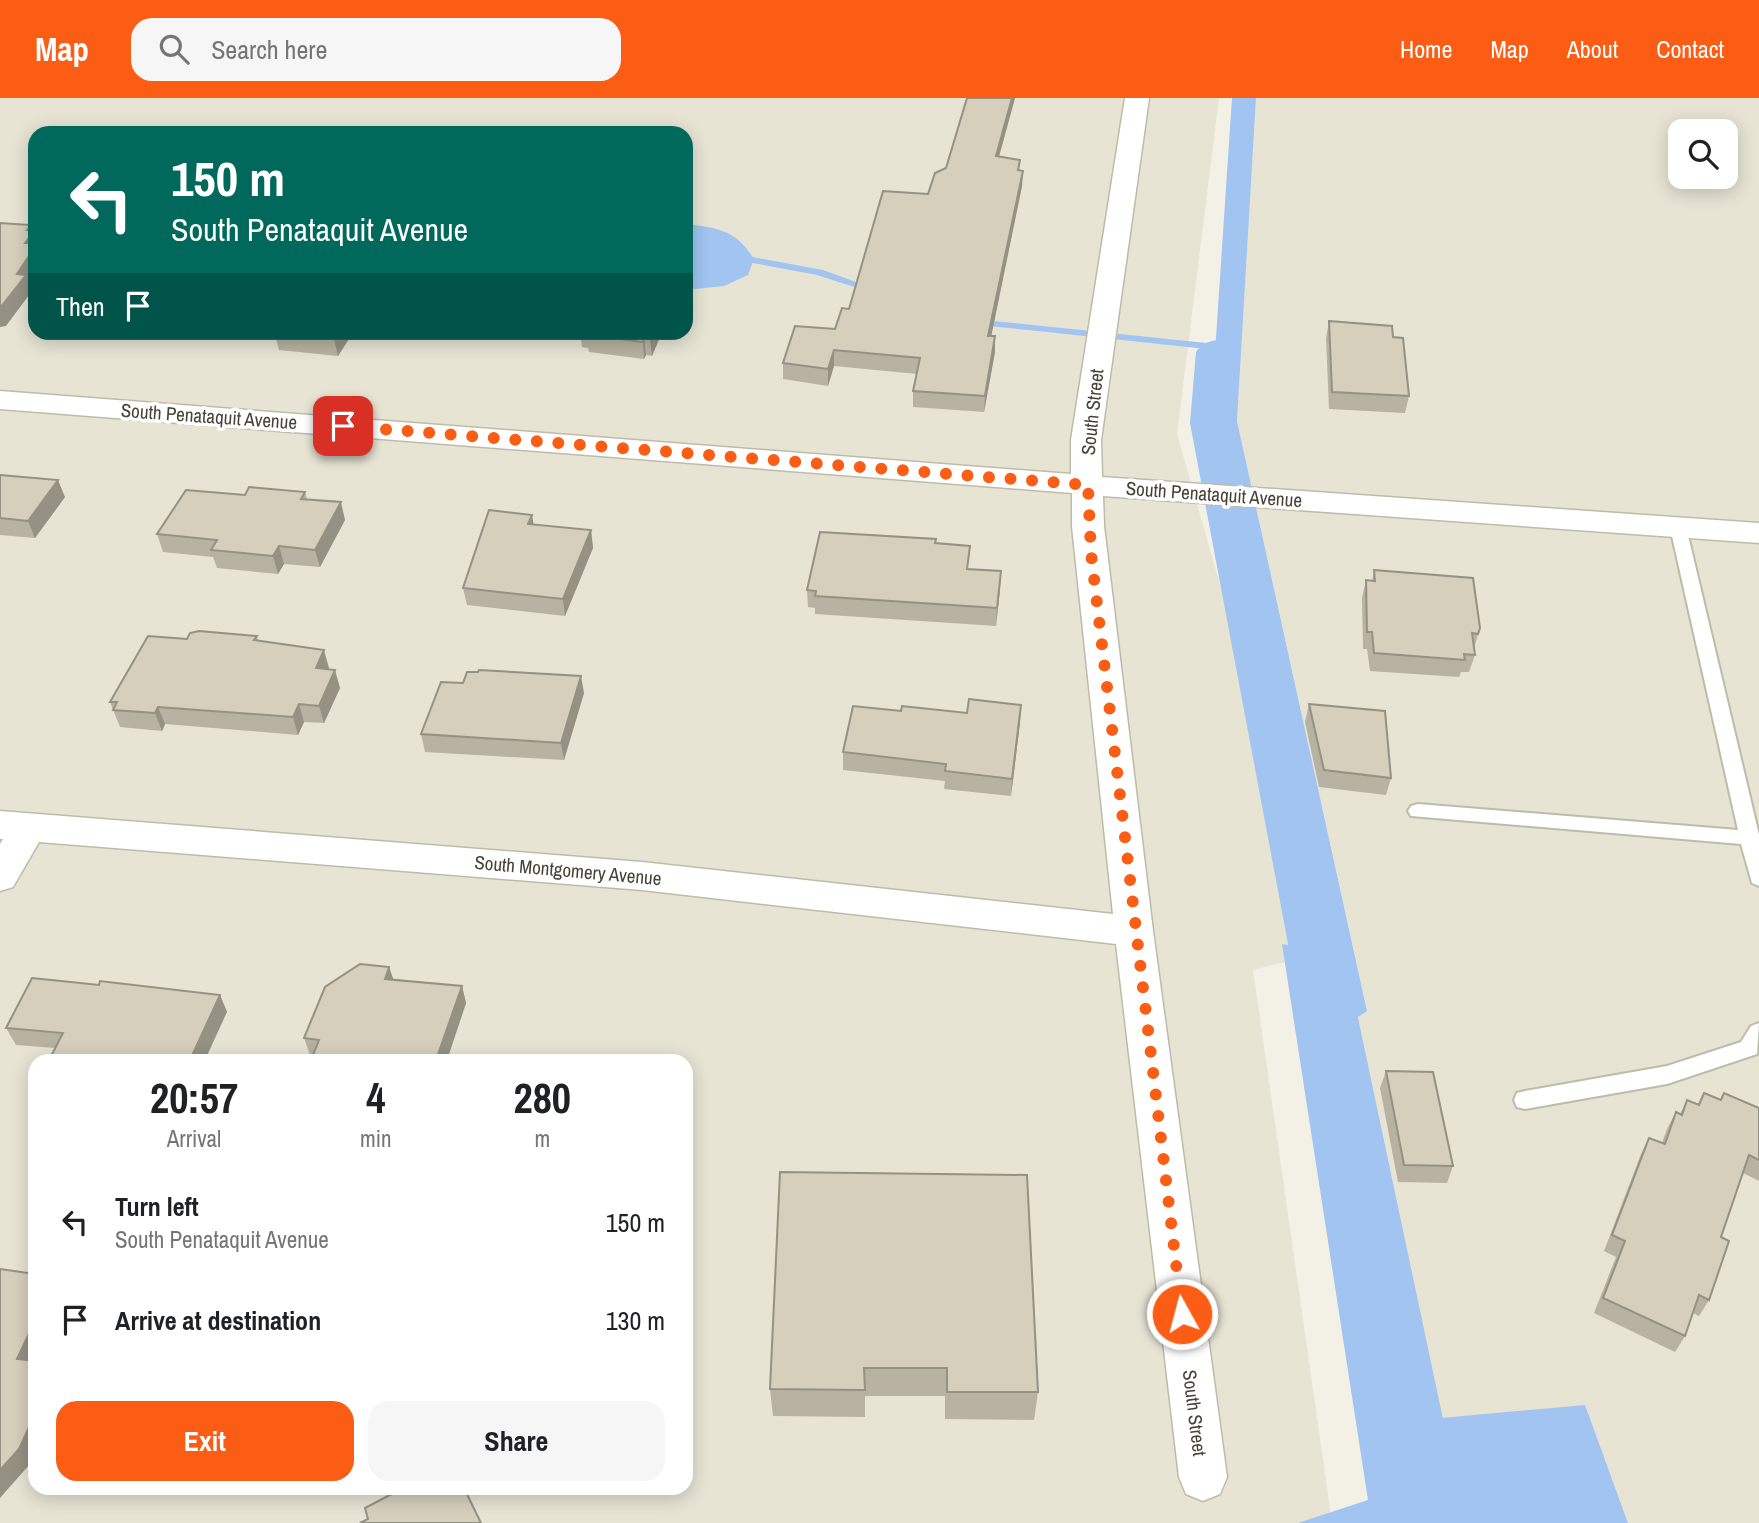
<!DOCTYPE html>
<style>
:root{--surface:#fff;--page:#f6f6f6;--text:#202124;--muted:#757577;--accent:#fb5d15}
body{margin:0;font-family:"Archivo Narrow",sans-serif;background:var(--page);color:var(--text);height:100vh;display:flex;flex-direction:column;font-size:26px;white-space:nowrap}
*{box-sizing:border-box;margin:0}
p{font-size:23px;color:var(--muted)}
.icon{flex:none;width:38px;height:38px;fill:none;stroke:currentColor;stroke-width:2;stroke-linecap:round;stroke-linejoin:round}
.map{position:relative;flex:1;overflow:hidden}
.panel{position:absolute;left:28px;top:956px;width:665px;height:441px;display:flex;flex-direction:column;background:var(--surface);border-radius:21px;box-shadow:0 4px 18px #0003}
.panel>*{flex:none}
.hud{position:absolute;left:28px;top:28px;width:665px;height:214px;border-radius:21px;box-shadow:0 4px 18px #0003;background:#00695c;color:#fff;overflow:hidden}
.buttons{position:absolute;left:1668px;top:21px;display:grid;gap:14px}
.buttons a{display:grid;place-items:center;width:70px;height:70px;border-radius:14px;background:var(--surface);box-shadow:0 4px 18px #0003;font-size:35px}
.pin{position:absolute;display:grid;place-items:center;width:60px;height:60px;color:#fff;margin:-30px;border-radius:14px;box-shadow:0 4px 10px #0006}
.me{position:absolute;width:77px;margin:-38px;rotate:353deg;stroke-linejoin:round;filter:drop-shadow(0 0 5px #0008)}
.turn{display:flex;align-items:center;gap:24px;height:147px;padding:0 28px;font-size:32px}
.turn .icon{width:91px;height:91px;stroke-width:2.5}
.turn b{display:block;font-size:49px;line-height:60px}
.then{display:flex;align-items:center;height:66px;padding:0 28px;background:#0003;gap:14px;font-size:26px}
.eta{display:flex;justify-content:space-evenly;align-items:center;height:119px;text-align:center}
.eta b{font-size:42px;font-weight:800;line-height:49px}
.cta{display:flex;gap:14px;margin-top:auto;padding:14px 28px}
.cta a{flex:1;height:80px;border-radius:21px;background:var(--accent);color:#fff;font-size:28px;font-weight:800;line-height:80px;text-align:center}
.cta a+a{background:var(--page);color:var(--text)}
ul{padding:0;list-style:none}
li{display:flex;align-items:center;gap:21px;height:98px;padding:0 28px}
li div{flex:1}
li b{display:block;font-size:26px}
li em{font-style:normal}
header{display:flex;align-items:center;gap:42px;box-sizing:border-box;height:98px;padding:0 35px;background:var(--accent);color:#fff}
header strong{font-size:33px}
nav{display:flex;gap:38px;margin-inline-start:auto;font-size:24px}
.search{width:490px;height:63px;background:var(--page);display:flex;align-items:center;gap:18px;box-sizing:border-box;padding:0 24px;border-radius:21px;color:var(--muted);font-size:26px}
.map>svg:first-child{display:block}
.residential{fill:#e7e4d4;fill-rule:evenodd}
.water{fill:#a1c4f1}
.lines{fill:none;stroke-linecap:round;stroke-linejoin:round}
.stream{fill:#a1c4f1;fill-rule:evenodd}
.canal{fill:#a1c4f1;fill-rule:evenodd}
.service-casing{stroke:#bfbba9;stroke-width:4}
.minor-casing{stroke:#bfbba9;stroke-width:3}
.service{fill:#fff;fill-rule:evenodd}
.minor{fill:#fff;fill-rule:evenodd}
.wall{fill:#b7b2a1}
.shaded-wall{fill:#959183}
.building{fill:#d5cfbb;stroke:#959183;stroke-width:2}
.route{stroke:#fb5d15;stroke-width:12;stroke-dasharray:0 21.6}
.labels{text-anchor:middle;stroke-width:7;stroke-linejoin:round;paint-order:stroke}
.street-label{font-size:19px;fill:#464235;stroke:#fff}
</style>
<header>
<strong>Map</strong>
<div class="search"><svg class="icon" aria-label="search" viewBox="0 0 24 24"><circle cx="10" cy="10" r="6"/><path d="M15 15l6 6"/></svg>Search here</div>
<nav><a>Home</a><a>Map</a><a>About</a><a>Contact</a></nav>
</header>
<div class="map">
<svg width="1759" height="1425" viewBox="0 0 1759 1425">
<rect width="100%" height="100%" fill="#f3f1e6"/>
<!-- residential -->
<path class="residential" d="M0,0H1219L1177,336L1325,854L1253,872L1332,1425H0ZM35,35H686V234H35ZM35,962H686V1390H35Z
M1256,0H1759V1425H1628L1585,1308L1397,1325L1323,942L1367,912L1237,323ZM1680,33H1726V79H1680Z"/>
<!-- water -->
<path class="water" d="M1232,0H1256L1237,323L1367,913L1323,942L1397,1324L1585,1307L1628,1425H1298L1368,1402L1282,846L1324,853L1210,330Z
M686,126C719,130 736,132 754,161L748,177L724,188L686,192Z"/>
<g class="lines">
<!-- stream -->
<path class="stream" d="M736,156L823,172L878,192L873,195L817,177L732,161V157Z
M975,221L1216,246L1221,249L1216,252L971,226L970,224Z"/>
<!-- canal -->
<path class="canal" d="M1216,242L1230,246L1236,254L1232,325L1465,1425H1397L1190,325L1196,254L1202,246Z"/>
<defs>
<path id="service" d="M1678,424L1686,429L1759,737V788L1752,785L1741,746L1411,718L1408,713L1411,708L1418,706L1738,732L1670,429Z
M1759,925L1757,956L1667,986L1525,1011L1517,1009L1514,1002L1517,995L1525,993L1667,968L1741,944L1751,928Z"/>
<path id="minor" d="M1125,0H1149L1101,342L1102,379L1759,425V445L1103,398L1104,428L1153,833L1227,1379L1220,1396L1203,1403L1186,1396L1179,1379L1116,846L642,792L39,744L13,789L0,793V746L3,741H0V713L642,764L1113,816L1072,428V395L0,311V293L1071,376V342Z"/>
</defs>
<!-- service casing -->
<use href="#service" class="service-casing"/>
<!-- minor casing -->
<use href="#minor" class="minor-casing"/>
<!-- service -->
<use href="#service" class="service"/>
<!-- minor -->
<use href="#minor" class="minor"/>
</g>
<!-- wall -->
<path class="wall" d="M1015,0L999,58L1019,73L1022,88L991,238L995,254L984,314L913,309V293L917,276L834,268L828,288L783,281V265L835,231L946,70Z
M1329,223L1393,239L1409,298L1405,315L1329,311L1326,240Z
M274,234H377L374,239L352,236L338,258L279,252Z
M580,234H662L652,258L646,257L644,261L589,254L588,250L582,249Z
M0,377L65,399L35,440L0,437Z
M305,394L307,401L345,422L320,469L284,466L278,476L217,470L213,459L163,454L157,436L245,397Z
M533,426L591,432L593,450L565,518L467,507L463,490Z
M936,446L969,471L1000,491L996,528L815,516V510L808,509L807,492Z
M1374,472L1480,530L1474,550L1475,557L1469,574H1461L1459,579L1370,573L1367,551H1363L1362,500L1366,482L1372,483Z
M257,538L258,543L329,570L328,571L340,590L324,625L304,624L298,637L165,626L162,633L120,629L110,604L187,541Z
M584,595L564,662L425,654L421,636Z
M1309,606L1391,680L1386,697L1319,689L1305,624Z
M1020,624L1011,698L944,691L945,683L843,672V654Z
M389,869L393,881L462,888L466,905L447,962H311L313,957H310L304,940Z
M99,887L220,897L227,914L55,950L16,947L6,930Z
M1386,973L1453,1068L1447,1085L1398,1084L1380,990Z
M1704,995L1720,1002L1724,995L1759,1010V1083L1743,1075L1721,1139L1709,1202L1699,1218L1693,1215L1685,1238L1675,1254L1594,1215L1616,1159L1604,1153L1641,1056L1649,1040L1662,1045L1667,1031L1676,1014L1680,1016L1687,1002L1698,1006Z
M780,1074L1038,1294L1034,1322L945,1321V1298H865V1319L773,1318L770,1291Z"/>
<!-- shaded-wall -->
<path class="shaded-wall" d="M1012,0H1015L995,73L996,58Z
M1023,73L1022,88L988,254V238Z
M31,127L34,134L35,132V175L29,184L32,193L6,228L0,229V210L25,145L27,132Z
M338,234H352V236L338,258L334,241Z
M653,234H662L652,258L650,241Z
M995,238V254L984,314L985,298Z
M644,240L646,257L644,261L643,244Z
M834,252V268L828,288V271Z
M58,382L65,399L35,440L28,423Z
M341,404L345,422L320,469L315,452Z
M532,417L535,434L528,426Z
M591,432L593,450L565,518L563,501Z
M279,448L284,466L278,476L273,458Z
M1001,473L1000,491L996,528L997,510Z
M324,552L329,570L321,588L316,570Z
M335,572L340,590L324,625L319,608Z
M581,578L584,595L564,662L561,645Z
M299,606L304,624L298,637L293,619Z
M1021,607L1020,624L1011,698L1012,681Z
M158,609L165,626L162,633L155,615Z
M389,869L395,886L385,881Z
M462,888L466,905L447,962H436Z
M220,897L227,914L205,962H190Z
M35,1223V1260L28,1276L17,1261Z
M35,1316V1354L30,1366L0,1400V1372Z"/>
<!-- building -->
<path class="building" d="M967,0H1012L996,58L1020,62L1018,72L1023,73L988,238H995L985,298L913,293L920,260L834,252L828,271L783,265L795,228L835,231L842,210L849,211L883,93L928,96L935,75L946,70Z
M0,125L31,127L27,132H35L25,145H35V149L17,176L26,177L0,210Z
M1329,223L1392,228L1393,239L1403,240L1409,298L1332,294Z
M274,234H338L334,241Z
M588,234H653L650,241L644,240L643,244L586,237Z
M0,377L58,382L28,423L0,420Z
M249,389L305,394L301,401L341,404L315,452L279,448L273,458L211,452L217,442L157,436L186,392L245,397Z
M489,412L532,417L528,426L591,432L563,501L463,490Z
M820,434L936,441L935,445L970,448L967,471L1001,473L997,510L815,498L816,493L807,492Z
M1374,472L1473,480L1480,530L1478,536L1472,535L1475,557L1464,556L1465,562L1374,555L1372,534H1367L1366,482L1375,483Z
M199,533L257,538L254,542L324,552L316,570L335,572L319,608L299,606L293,619L158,609L155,615L113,612L117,604H110L148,538L187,541L190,535Z
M479,572L581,578L561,645L421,636L441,584L463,585L467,574H478Z
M969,601L1021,607L1012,681L945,673L946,666L843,654L853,608L901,613L902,608L967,615Z
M1309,606L1385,613L1391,680L1324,672Z
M360,866L389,869L385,881L462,888L436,962H311L319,942L304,940L325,889Z
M32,880L99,887L100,883L220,897L190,962H49L63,935L6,930Z
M1386,973L1433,974L1453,1068L1404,1067Z
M1704,995L1721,1002L1724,995L1759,1010V1062L1749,1057L1721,1139L1729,1143L1709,1202L1699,1197L1685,1238L1603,1200L1625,1143L1612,1137L1649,1040L1665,1046L1676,1014L1682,1017L1687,1002L1699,1007Z
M780,1074L1027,1077L1038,1294H947V1270H864L865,1292L770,1291Z
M0,1171L35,1176V1223L17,1261L35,1263V1316L19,1351L0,1372Z
M403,1390H464L481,1425H360L368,1421L365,1410Z"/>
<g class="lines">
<!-- route -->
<path class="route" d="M343,328L1088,387L1091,455L1182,1216"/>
</g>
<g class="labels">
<!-- street labels -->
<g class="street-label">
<text transform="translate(1092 314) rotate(-84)" y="7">South Street</text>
<text transform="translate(209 318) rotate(4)" y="7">South Penataquit Avenue</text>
<text transform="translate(1214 396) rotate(4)" y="7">South Penataquit Avenue</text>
<text transform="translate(568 772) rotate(5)" y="7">South Montgomery Avenue</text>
<text transform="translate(1195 1315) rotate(83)" y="7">South Street</text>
</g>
</g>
</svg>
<div class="buttons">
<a><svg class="icon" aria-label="search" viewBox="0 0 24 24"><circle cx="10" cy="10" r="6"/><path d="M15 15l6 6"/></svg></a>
</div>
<div class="pin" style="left:343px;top:328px;background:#d93025"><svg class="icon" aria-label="arrive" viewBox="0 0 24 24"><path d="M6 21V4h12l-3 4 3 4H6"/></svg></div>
<svg class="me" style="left:1182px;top:1216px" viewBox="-20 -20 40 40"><circle r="17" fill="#fb5d15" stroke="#fff" stroke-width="3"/><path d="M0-11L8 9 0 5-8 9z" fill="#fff"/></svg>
<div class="hud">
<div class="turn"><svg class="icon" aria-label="left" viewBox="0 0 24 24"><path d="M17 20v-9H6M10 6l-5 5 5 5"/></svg><div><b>150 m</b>South Penataquit Avenue</div></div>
<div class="then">Then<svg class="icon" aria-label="arrive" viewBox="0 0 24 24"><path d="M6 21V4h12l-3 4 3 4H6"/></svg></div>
</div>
<section class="panel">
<div class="eta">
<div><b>20:57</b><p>Arrival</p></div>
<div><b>4</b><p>min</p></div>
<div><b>280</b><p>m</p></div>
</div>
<ul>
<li><svg class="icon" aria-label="left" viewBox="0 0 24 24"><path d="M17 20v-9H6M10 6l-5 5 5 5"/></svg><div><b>Turn left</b><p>South Penataquit Avenue</p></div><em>150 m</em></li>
<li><svg class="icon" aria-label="arrive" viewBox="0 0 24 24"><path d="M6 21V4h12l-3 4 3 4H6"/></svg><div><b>Arrive at destination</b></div><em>130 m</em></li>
</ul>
<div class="cta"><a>Exit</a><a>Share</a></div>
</section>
</div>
